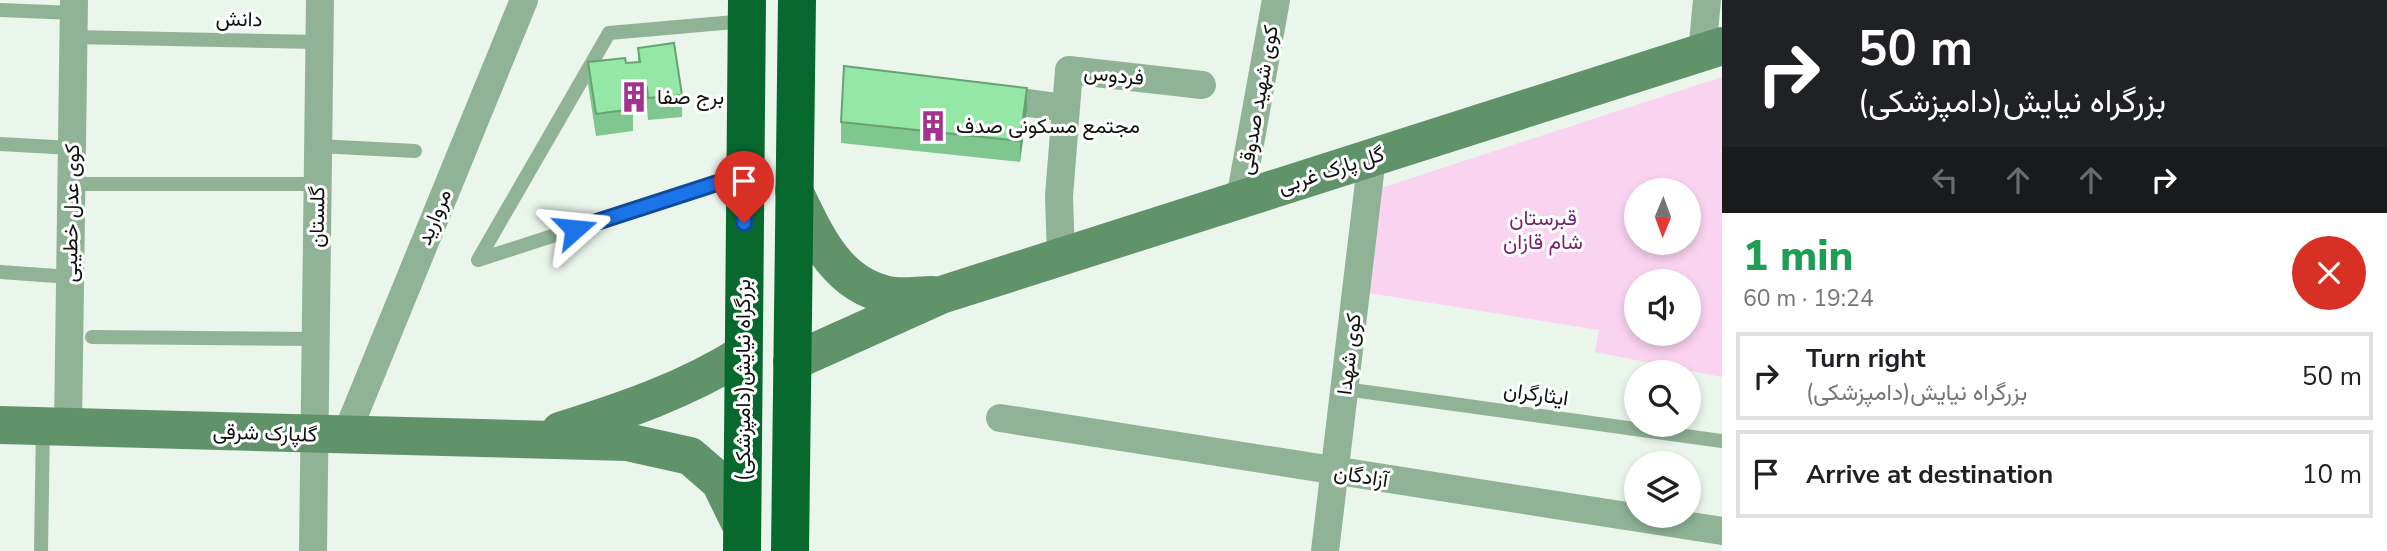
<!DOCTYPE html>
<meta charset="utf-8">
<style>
:root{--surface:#fff;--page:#f2f2f2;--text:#202124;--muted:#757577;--line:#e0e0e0}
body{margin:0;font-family:"Nunito Sans",Vazirmatn,sans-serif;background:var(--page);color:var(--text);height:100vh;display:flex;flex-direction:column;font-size:26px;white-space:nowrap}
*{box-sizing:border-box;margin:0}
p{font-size:23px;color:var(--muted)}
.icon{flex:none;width:38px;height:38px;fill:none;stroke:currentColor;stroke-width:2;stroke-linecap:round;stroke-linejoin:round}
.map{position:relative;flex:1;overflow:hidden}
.side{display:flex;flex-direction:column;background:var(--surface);width:665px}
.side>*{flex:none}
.hud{background:#202124;color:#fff;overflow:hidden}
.needle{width:46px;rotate:181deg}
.fabs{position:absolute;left:1624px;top:178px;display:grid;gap:14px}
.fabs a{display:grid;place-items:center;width:77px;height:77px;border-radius:50%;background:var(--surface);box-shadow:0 4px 10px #0003;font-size:35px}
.pin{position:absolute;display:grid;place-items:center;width:60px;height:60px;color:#fff;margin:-72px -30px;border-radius:50% 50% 50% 0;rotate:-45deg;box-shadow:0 0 7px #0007}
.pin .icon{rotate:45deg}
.me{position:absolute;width:77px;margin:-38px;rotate:72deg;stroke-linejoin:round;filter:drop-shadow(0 0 5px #0008)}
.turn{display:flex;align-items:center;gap:24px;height:147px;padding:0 21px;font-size:32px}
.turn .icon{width:91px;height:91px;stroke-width:2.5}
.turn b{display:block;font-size:49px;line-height:60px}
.lanes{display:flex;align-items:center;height:66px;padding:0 21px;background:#0003;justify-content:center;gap:35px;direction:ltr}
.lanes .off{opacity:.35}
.round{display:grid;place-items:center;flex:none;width:74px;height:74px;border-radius:37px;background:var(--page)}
.overview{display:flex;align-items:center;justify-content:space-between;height:119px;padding:0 21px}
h1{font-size:42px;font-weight:800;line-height:52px;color:#1e9e55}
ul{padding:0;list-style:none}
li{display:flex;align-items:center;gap:21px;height:88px;margin:0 14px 10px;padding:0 7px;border:4px solid var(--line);border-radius:0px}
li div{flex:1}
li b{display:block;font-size:26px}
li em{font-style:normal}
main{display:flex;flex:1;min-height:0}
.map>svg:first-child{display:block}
.green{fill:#fad3f1;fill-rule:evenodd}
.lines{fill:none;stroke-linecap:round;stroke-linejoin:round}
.lane{stroke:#90b396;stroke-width:14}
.street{stroke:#90b396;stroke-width:28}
.secondary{stroke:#60936a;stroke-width:38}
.highway{stroke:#08692f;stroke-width:38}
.wall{fill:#7fc78e}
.shaded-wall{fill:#68a274}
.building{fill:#94e7a5;stroke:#68a274;stroke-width:2}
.route-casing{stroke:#114b97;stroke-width:18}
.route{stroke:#1a73e8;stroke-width:12}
.labels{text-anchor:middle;stroke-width:6;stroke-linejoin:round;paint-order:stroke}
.street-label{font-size:21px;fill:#0f1310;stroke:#fff}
.poi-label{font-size:21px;fill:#0f1310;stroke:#fff;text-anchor:start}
.park-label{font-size:21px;fill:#7c216e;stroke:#fff}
</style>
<main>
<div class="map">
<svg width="1722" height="551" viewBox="0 0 1722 551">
<rect width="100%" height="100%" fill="#eaf5ec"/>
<!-- green -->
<path class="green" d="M1722,77V377L1595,352L1599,330L1369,293L1381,188ZM1636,191H1689V243H1636ZM1636,282H1689V334H1636Z"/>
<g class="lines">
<!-- lane -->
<path class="lane" d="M0,10L74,13
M73,37L320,42
M0,144L72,148
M318,146L415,151
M744,174L478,260L609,33L746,21
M71,184H317
M0,272L70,277
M92,337L315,339
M1345,389L1722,441
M41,551L43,426"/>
<!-- street -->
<path class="street" d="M1702,53L1707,0
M991,98L1065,108
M1240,199L1276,0
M1061,257L1059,196L1069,70L1202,85
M1000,418L1722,531
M68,427L74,0
M346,435L524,0
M313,551L320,0
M1325,551L1372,157"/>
<!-- secondary -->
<path class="secondary" d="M794,191C815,234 835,284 888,295C901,298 918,295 932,295
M792,362L941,295L1722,46
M0,425L627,442L690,456L720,482L742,527
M560,431C624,411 686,390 743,354"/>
<!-- highway -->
<path class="highway" d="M742,551L747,0
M790,551L797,0"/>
</g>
<!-- wall -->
<path class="wall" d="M638,48L682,95V117L648,120L647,108L633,110V131L596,136L588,84V62L626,63L638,62Z
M1027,109L1020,162L841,143V122Z"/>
<!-- shaded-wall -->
<path class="shaded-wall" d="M1027,88V109L1020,162V141Z"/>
<!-- building -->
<path class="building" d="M674,43L682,95L648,98L647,87L630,89L633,109L596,114L588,62L625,58L626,63L640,62L638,48Z
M844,66L1027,88L1020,141L841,122Z"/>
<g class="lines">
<defs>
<path id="route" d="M575,229L745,174L744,223"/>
</defs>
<!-- route casing -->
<use href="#route" class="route-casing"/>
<!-- route -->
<use href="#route" class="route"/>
</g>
<!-- icons -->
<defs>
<symbol id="building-bare" viewBox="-9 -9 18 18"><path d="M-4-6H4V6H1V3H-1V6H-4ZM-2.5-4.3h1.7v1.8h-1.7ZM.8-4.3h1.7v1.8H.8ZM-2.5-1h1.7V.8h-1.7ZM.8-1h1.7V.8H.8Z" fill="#a23391" stroke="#fff" stroke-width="2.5" paint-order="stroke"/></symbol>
</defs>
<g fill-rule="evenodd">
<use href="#building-bare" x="612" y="75" width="44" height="44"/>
<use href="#building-bare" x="911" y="104" width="44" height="44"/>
</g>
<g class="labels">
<!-- street labels -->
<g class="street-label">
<text transform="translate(239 19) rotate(1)" y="7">دانش</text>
<text transform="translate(1114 75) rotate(6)" y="7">فردوس</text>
<text transform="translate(1258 100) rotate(-80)" y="7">کوی شهید صدوقی</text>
<text transform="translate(1331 170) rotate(-18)" y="7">گل پارک غربی</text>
<text transform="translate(71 213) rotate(-89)" y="7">کوی عدل خطیبی</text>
<text transform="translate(317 217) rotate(-89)" y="7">گلستان</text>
<text transform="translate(434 217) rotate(-68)" y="7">مروارید</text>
<text transform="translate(1349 354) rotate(-83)" y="7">کوی شهدا</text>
<text transform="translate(743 380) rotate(-90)" y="7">بزرگراه نیایش(دامپزشکی)</text>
<text transform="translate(1536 394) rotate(8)" y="7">ایثارگران</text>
<text transform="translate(265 433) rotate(2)" y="7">گلپارک شرقی</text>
<text transform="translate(1361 476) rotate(9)" y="7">آزادگان</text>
</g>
<!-- poi labels -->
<g class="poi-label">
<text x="657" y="104">برج صفا</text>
<text x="956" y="133">مجتمع مسکونی صدف</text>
</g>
<!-- park labels -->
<g class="park-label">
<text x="1543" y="225">قبرستان<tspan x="1543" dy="24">شام قازان</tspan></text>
</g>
</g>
</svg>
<div class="fabs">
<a><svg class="needle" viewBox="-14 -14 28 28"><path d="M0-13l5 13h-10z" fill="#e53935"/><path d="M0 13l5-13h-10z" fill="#757577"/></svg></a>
<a><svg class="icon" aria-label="sound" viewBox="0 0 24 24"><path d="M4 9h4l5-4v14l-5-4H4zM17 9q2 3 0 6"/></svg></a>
<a><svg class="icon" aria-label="search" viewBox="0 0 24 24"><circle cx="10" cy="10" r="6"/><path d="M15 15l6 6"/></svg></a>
<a><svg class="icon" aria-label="layers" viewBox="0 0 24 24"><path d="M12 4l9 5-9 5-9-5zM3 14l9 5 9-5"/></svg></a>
</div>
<div class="pin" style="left:744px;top:223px;background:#d93025"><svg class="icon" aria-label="arrive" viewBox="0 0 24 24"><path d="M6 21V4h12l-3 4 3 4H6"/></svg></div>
<svg class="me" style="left:575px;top:229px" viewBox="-20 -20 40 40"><path d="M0-17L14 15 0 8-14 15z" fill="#1a73e8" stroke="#fff" stroke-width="4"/></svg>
</div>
<section class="side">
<div class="hud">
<div class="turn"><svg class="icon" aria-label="right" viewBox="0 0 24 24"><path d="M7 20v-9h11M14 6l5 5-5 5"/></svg><div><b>50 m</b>بزرگراه نیایش(دامپزشکی)</div></div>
<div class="lanes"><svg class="icon off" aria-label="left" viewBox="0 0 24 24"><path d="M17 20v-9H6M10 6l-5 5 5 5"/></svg><svg class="icon off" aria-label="ahead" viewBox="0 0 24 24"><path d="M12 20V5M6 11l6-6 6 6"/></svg><svg class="icon off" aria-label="ahead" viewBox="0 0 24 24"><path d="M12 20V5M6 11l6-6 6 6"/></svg><svg class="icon" aria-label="right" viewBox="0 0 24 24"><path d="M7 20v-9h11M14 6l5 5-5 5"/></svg></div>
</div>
<div class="overview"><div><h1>1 min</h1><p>60 m · 19:24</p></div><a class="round" style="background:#d93025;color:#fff"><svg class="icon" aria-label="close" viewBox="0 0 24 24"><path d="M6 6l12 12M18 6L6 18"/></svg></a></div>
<ul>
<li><svg class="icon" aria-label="right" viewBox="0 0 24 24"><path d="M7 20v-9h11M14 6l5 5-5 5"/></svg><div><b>Turn right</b><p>بزرگراه نیایش(دامپزشکی)</p></div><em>50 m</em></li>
<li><svg class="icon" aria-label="arrive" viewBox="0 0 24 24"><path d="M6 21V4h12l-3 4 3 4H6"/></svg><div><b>Arrive at destination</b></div><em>10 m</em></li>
</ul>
</section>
</main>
